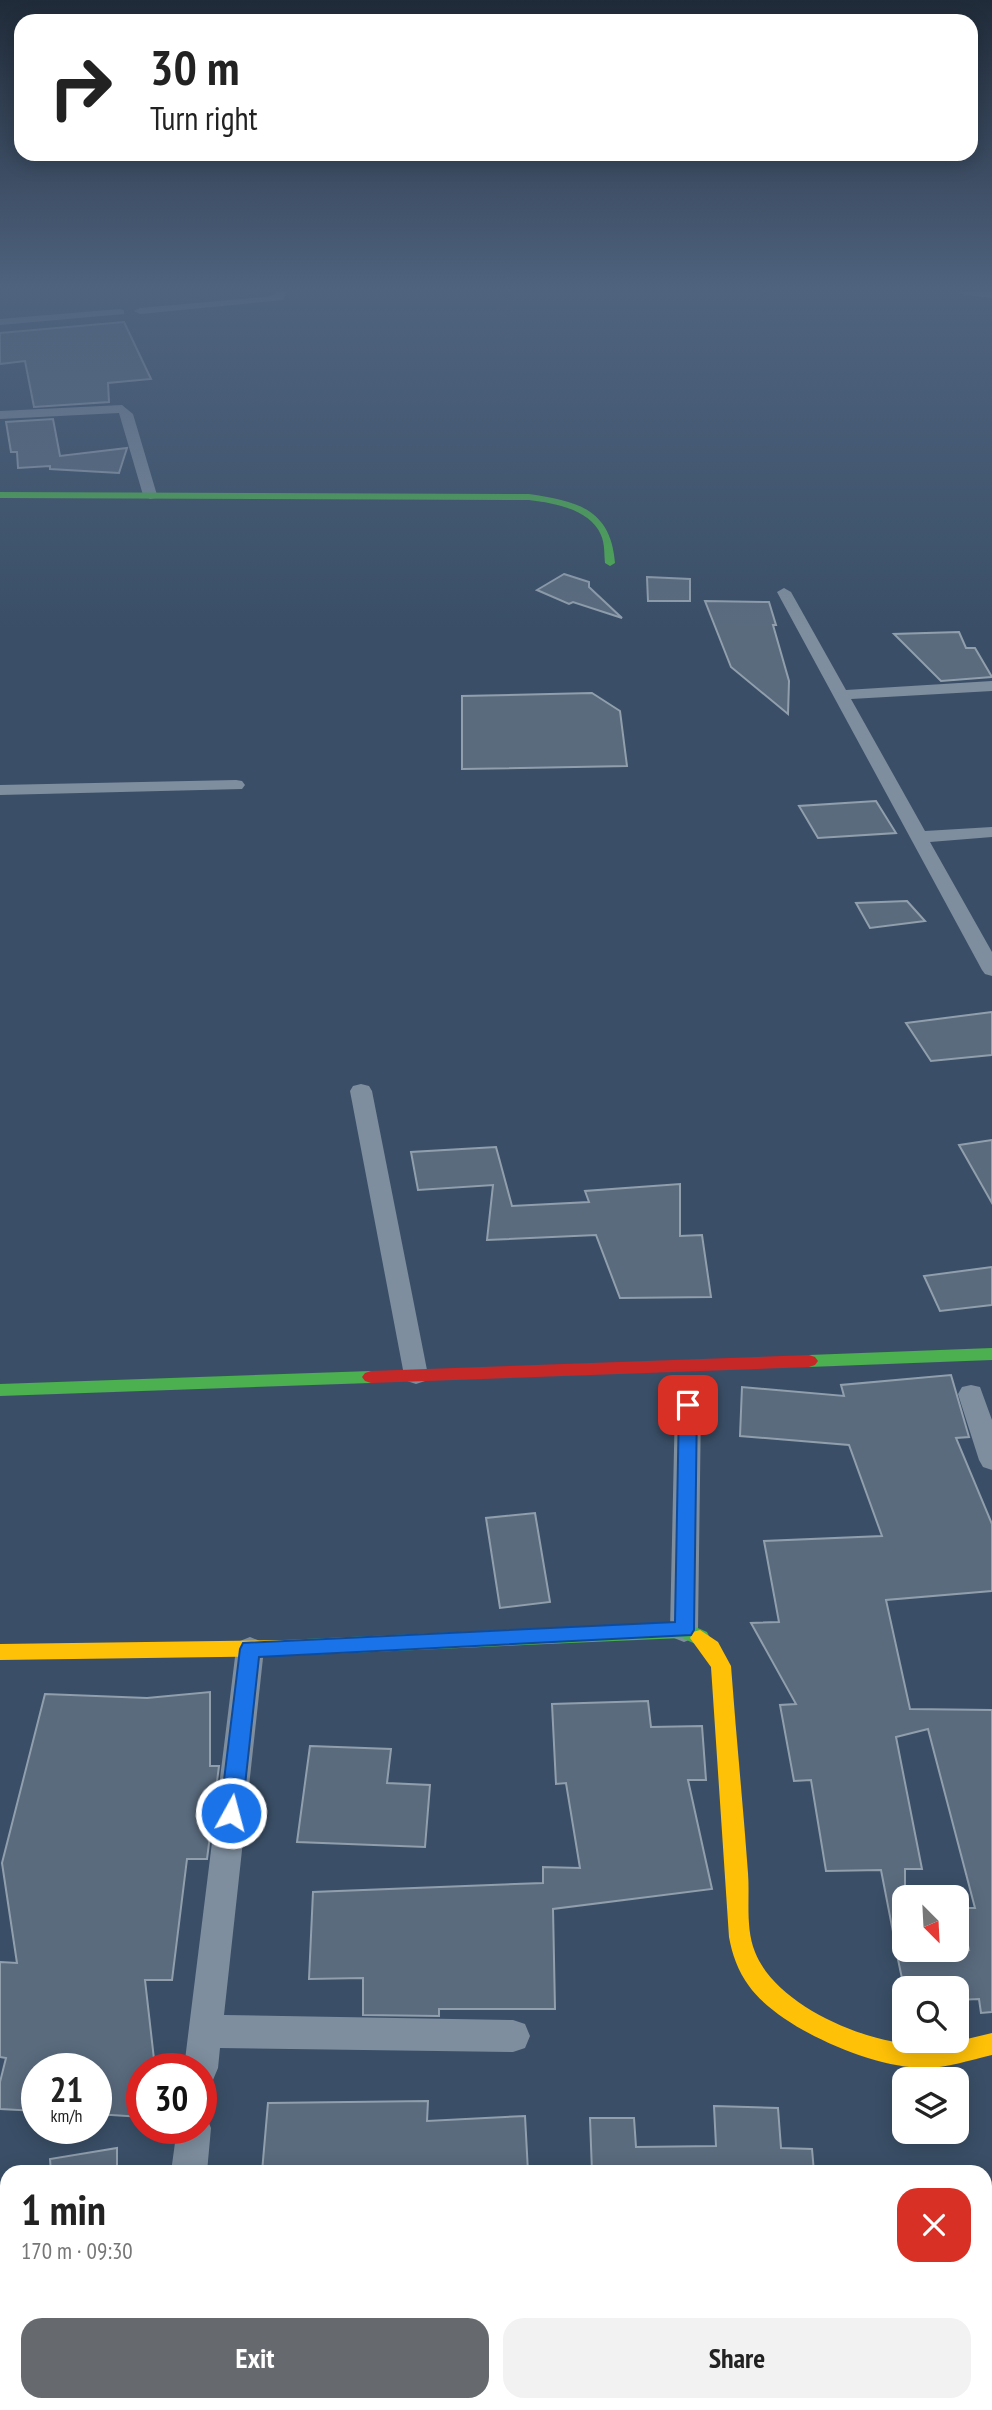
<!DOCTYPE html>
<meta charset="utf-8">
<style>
:root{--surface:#fff;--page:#f2f2f2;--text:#222;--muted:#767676;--accent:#666a6e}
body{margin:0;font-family:"PT Sans Narrow",sans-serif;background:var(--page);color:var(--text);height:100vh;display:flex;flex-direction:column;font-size:26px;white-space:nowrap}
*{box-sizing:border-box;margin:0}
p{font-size:23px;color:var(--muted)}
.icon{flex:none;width:38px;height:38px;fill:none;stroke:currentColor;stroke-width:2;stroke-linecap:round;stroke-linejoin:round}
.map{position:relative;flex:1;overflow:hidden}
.sheet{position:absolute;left:0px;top:2165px;width:992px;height:247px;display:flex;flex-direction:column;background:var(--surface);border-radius:21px 21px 0 0;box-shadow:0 4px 18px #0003}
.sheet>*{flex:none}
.top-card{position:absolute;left:14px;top:14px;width:964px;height:147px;border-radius:21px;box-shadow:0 4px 18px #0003;background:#fff;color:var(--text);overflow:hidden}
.needle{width:46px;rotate:156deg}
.buttons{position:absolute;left:892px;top:1885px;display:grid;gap:14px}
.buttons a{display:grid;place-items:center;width:77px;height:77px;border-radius:14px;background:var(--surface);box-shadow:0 4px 18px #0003;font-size:35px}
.speed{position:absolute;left:21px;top:2053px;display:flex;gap:14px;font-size:35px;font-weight:700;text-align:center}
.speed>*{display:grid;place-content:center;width:91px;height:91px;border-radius:50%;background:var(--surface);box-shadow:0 4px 18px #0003;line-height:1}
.speed small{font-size:18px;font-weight:400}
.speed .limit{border:10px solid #d22;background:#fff;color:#111}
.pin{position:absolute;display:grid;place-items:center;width:60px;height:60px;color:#fff;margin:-30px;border-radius:14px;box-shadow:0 4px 10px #0006}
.me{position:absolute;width:77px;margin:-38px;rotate:7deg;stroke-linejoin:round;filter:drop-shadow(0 0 5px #0008)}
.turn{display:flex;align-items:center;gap:24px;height:147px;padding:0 21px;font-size:32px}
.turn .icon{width:91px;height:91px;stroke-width:2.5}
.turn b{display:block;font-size:49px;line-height:60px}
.round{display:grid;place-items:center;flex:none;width:74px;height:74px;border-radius:21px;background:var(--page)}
.summary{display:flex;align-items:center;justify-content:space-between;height:119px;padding:0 21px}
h1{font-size:42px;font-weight:700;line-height:52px}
.action{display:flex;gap:14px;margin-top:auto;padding:14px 21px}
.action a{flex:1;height:80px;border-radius:21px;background:var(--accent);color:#fff;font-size:28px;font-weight:700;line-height:80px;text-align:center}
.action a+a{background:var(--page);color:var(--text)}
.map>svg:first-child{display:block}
.building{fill:#5a6b7e;stroke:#919fad;stroke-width:2}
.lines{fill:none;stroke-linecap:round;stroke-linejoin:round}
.street{fill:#7e8e9e;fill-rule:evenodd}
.fast{fill:#4caf50;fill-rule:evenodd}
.slow{fill:#ffc107;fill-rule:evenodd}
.jam{fill:#c62828;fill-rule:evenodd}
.route{fill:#1a73e8;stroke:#114b97;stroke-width:2}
</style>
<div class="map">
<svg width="992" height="2410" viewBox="0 0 992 2410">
<rect width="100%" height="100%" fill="#3a4f67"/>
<!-- building -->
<path class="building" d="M124,322L151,379L108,383L109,402L34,407L25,361L0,364V333Z
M53,419L60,456L127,448L119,473L50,469V466L18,468L17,452H11L6,422Z
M564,574L589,582V587L622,618L573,602L569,604L537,590Z
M647,577L690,579V601H648Z
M705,601L769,602L776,625H773L789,681L788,714L731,667Z
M959,632L966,648H975L992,677L941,681L894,634Z
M592,693L620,711L627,766L462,769V696Z
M876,801L896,833L818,838L799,806Z
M907,901L925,921L870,928L856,903Z
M992,1012V1055L931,1061L906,1023Z
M992,1140V1203L959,1145Z
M496,1147L512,1206L589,1202L585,1191L680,1184V1236L702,1235L711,1297L620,1298L596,1235L487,1240L493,1185L418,1190L411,1152Z
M992,1267V1305L940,1311L924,1276Z
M951,1375L969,1437L956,1438L992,1524V1591L886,1600L910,1709L992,1710V2012L981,2013L979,1999L957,2000V1988H904L896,1950H969L960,1908H975L928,1729L896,1737L922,1869H905V1936L894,1937L881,1870L826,1871L811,1780L794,1781L780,1705L796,1704L751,1623L779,1622L764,1541L882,1536L849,1445L740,1436L742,1387L844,1396L841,1385Z
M535,1513L550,1602L500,1608L486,1518Z
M210,1692V1766H219L207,1859H187L172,1980H145L155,2068H142V2117L96,2114V2068H37V2111L0,2109V2082L6,2058L0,2057V1962L17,1963L2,1863L45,1694L147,1698Z
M648,1701L651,1727L702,1726L706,1780H688L712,1889L553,1909L555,2009H439V2016L363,2015V1978L309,1979L313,1892L543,1883V1867L580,1868L566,1783L556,1784L552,1704Z
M310,1746L391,1749L387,1783L430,1785L425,1847L297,1842Z
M428,2101L427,2121L525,2116L528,2172H262L268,2103Z
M714,2106L778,2108L781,2148L812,2149L814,2172H592L590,2118H634L636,2147L716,2146Z
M117,2148V2172H51L50,2159Z"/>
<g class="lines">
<!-- street -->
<path class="street" d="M276,292H286L283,300L140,314L134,311L140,308L266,297L274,295Z
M959,292H992V298L965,295Z
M120,309L124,310V314L0,325V319Z
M122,405L133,414L157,495L155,498L150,499L143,495L119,413L0,419V411Z
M784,588L791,592L846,690L992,681V691L851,699L925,831L992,827V837L930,842L992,952V976L985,974L982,970L777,592Z
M236,780L242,781L245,785L242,789L0,795V785Z
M361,1084L369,1086L372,1091L428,1375L425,1381L416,1384L407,1381L404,1375L350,1091L353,1086Z
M971,1385L980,1387L992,1420V1470L983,1467L979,1460L958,1394L962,1387Z
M688,1396L697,1398L701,1405L698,1630L694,1638L684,1642L674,1638L670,1630L675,1405L679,1398Z
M250,1637L260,1641L264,1649L224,2015L513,2020L525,2024L530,2036L525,2048L513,2052L220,2048L218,2068L213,2080L201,2085V2068H184L236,1649L240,1641Z
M201,2114L206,2116L211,2128L207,2172H171L177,2128H201Z"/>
<!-- fast -->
<path class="fast" d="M0,492L529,494C577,501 611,509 615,563L610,566L605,563C604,554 605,544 601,535C590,509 554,503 529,500L0,498Z
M992,1348V1360L809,1367L803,1365L800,1361L803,1357L809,1355Z
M371,1371L377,1373L380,1377L377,1381L371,1383L0,1396V1384Z
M684,1622L707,1632L710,1638L707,1644L700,1646L682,1638L283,1656L276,1654L273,1648L276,1642L283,1640Z"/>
<!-- slow -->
<path class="slow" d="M700,1630L718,1642L731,1666C736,1735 743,1804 748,1873C750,1898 745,1927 755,1952C776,2006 869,2045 924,2045C947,2045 970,2038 992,2033V2055C970,2060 947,2068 924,2068C872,2068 779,2028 749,1986C738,1971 732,1954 729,1937L711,1667L690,1638L693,1632Z
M283,1640L290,1642L293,1648L290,1654L283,1656L0,1660V1644Z"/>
<!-- jam -->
<path class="jam" d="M809,1355L815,1357L818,1361L815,1365L809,1367L371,1383L365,1381L362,1377L365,1373L371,1371Z"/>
</g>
<!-- sky -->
<linearGradient id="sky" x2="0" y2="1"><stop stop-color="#202b39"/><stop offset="0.46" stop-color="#4f637f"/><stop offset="1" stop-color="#4f637f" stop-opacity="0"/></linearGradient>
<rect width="992" height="629" fill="url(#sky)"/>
<!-- route -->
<path class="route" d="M688,1398L694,1400L697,1405L694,1630L691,1635L259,1657L242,1813L238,1819L231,1822L223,1819L220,1813L240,1649L243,1643L675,1622L679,1405L682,1400Z"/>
</svg>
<div class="buttons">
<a><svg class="needle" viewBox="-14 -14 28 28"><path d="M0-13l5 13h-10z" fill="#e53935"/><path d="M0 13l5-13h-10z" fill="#767676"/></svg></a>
<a><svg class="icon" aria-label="search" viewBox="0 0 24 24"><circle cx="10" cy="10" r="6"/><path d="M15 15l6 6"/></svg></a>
<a><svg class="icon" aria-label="layers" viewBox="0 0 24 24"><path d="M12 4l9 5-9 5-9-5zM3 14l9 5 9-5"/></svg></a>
</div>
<div class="speed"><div>21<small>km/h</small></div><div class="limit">30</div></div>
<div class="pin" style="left:688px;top:1405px;background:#d93025"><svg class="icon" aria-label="arrive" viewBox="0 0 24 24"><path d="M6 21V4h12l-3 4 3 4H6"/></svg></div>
<svg class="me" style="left:231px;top:1813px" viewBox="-20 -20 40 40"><circle r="17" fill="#1a73e8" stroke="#fff" stroke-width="3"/><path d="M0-11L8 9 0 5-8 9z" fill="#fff"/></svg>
<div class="top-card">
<div class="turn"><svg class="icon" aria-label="right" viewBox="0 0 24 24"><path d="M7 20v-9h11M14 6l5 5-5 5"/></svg><div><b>30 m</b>Turn right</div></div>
</div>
<section class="sheet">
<div class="summary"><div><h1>1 min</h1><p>170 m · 09:30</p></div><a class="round" style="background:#d93025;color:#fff"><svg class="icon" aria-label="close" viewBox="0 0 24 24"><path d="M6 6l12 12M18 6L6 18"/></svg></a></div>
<div class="action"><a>Exit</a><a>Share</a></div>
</section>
</div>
